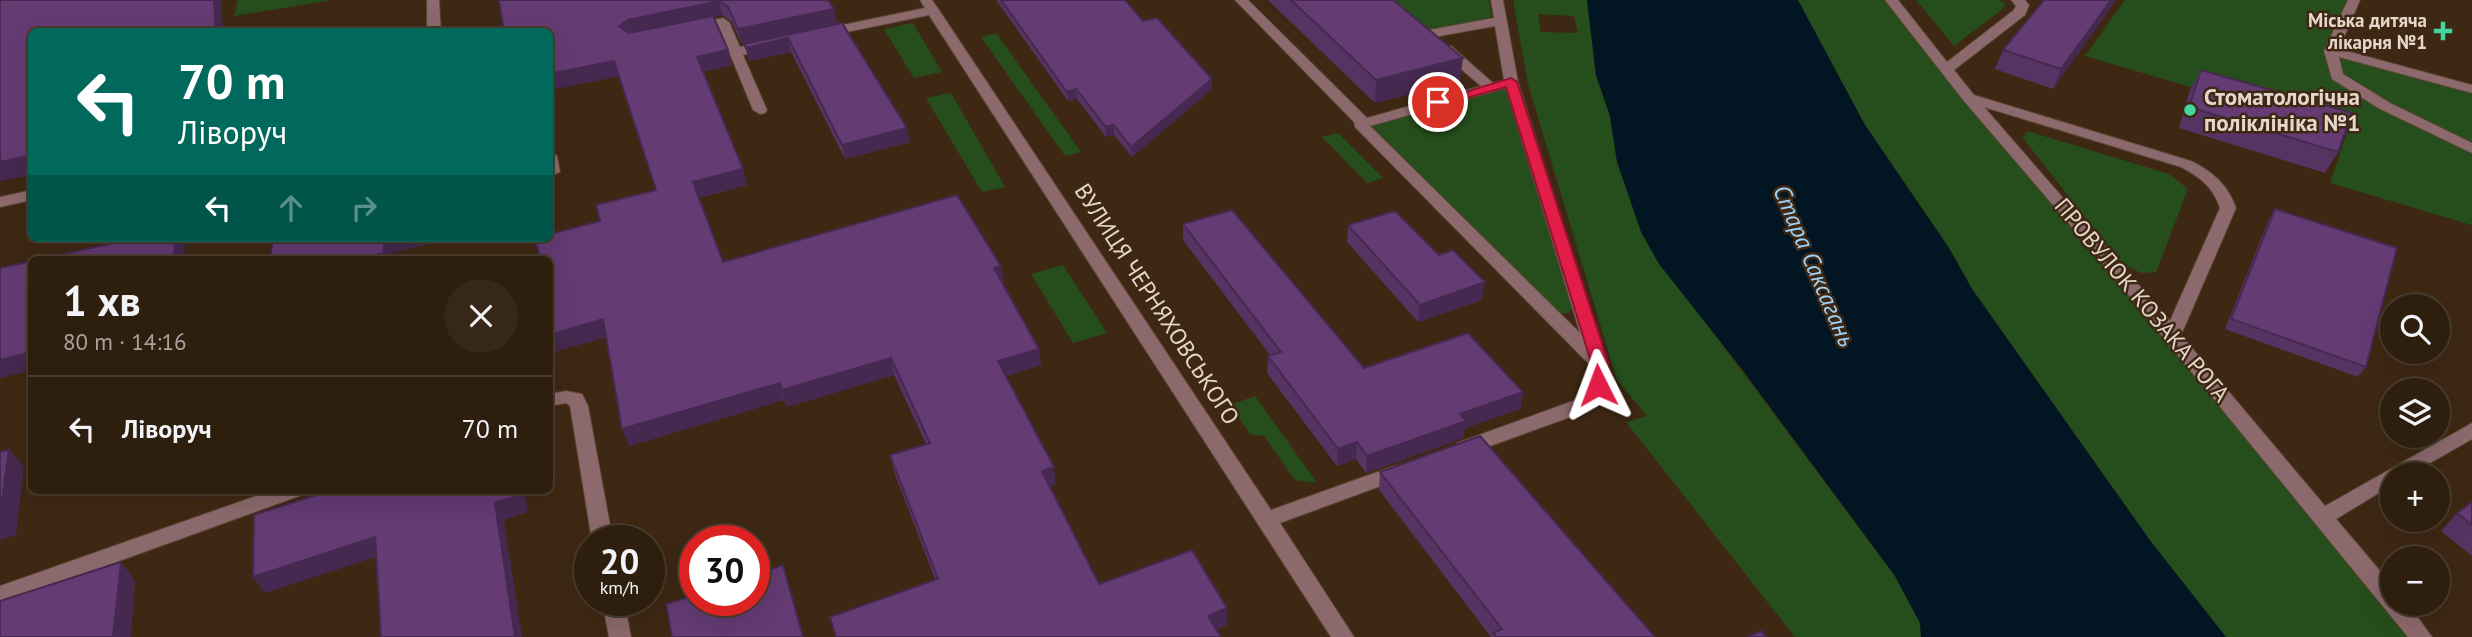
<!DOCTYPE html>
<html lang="uk">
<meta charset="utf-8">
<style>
:root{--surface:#2e1e0e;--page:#362717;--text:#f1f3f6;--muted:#a7a29e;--line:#493c2e}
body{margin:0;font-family:"PT Sans",sans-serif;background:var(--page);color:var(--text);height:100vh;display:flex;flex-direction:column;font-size:26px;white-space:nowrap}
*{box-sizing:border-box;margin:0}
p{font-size:23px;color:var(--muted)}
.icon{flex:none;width:38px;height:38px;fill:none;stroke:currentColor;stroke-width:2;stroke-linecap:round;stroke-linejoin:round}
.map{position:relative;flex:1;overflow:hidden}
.details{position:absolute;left:28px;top:256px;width:525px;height:238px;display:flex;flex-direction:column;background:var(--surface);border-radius:10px;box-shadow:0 7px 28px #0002,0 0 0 2px var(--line)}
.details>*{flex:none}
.guide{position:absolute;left:28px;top:28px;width:525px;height:214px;border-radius:10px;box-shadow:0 7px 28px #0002,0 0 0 2px var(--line);background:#00695c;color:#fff;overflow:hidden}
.buttons{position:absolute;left:2380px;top:294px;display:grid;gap:14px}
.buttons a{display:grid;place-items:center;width:70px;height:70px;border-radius:50%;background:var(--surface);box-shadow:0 7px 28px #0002,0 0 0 2px var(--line);font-size:35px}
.speed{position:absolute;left:574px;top:525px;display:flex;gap:14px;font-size:35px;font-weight:700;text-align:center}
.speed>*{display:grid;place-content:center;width:91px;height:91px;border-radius:50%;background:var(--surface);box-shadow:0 7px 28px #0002,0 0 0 2px var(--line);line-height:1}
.speed small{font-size:18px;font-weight:400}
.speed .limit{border:10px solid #d22;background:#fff;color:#111}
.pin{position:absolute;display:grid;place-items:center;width:60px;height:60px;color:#fff;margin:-30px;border:4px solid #fff;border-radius:50%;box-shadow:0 2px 7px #0007}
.me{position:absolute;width:77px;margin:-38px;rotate:357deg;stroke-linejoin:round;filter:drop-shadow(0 0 5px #0008)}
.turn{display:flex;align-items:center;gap:24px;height:147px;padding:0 35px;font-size:32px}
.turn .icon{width:91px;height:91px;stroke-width:2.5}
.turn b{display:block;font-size:49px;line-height:60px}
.lanes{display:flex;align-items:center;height:66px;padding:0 35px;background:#0003;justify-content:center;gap:35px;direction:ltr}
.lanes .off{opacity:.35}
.round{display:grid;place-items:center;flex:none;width:74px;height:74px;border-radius:37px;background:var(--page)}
.summary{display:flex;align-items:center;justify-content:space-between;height:119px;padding:0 35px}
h1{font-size:42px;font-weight:600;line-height:52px}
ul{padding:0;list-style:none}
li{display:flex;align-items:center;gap:21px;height:105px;padding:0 35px;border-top:2px solid var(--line)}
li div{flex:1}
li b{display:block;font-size:26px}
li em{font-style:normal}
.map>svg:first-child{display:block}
.green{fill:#264e1c;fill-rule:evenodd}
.water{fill:#011523}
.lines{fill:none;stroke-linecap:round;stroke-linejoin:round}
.minor-casing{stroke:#594430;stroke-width:2}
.minor{fill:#8c696d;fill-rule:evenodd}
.wall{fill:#563363}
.shaded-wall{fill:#462950}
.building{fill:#643b73;stroke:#462950;stroke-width:2}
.route{fill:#e11d48;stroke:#92132f;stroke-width:2}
.poi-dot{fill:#43d4a0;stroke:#3e2813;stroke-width:2.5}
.labels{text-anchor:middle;stroke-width:5;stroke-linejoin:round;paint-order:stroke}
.far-poi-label{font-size:19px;font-weight:bold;fill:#e6d7cb;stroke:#3e2813;text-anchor:end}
.poi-label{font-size:23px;font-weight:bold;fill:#e6d7cb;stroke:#3e2813;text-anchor:start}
.street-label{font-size:23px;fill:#e6d7cb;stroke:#3e2813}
.water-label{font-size:24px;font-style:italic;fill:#9dd4fb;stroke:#3e2813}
</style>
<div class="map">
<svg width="2472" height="637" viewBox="0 0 2472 637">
<rect width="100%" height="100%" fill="#3e2813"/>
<!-- green -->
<path class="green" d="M238,0H331L234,16Z
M1392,0H1489L1492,20L1428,32Z
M1513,0H1587L1596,76L1610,116L1617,162L1685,295L1895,576L1920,623L1921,637H1795L1626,422L1647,416L1617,380L1528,84ZM1538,14L1574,16L1578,33L1541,32Z
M1785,0H1891L2324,516L2421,637H2226L2213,621L2161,606L2149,539L1972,289L1949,248L1865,125L1799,4Z
M1916,0H2000L2005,4L2003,9L1954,46Z
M2125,0H2354L2332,50L2472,89V225L2330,183L2347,133L2085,56Z
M913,23L942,72L914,78L884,29Z
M996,33L1081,152L1065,156L981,37Z
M1506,87L1574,306L1567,314L1557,312L1369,125Z
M951,93L1005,187L982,192L926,98Z
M2027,131L2169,174L2188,189L2156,272L2141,273L2120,262L2023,138Z
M1338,133L1383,178L1367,183L1322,137Z
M1063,265L1107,333L1073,343L1031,274Z
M1255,396L1317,483L1295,480L1264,436L1250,434L1230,405Z"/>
<!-- water -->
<path class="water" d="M1587,0H1798L1865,125L1949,248L1972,289L2149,539L2226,637H1921L1920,623L1895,576L1742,369L1659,264L1641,232L1617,162L1610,116L1596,75Z"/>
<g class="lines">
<defs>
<path id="minor" d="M427,0H439L441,32H427Z
M920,0H932L939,10L1271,510L1394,466L1401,464L1408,466L1411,471L1408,476L1280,523L1354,637H1331L929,15L823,37L816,33L823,29L925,8Z
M1235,0H1248L1367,118L1481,86L1441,52V46H1451L1493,83L1504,80L1495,26L1429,38L1422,34L1429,30L1494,18L1491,0H1503L1518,82L1610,373L1602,396L1587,411L1471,453H1457L1454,448L1457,443L1573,401C1585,390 1594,381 1589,364L1355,127L1354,122ZM1506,88L1580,333L1370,126Z
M1885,0H1898L1947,62L2014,10L2016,6L2011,0H2025L2029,5L2025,15L1954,70L1974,95L2191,161C2213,172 2228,185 2236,208L2181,335L2325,506L2472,423V439L2411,474H2392V485L2336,519L2392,585V604H2408L2432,637H2408L2101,261L1964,101ZM1984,107L2181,167C2200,177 2213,187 2220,208L2170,321Z
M2348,0H2360L2339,49L2472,85V93L2339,57L2343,74L2390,103L2472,143V153L2380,109L2332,79L2324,51Z
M723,18L729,22L740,47L768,41L775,45L773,48L743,55L767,110L765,113L760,114L753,110L719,27L694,32L687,28L689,25Z
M550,152L557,156L560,172L550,176Z
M32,190V200L0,207V197Z
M566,391L582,394L588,406L613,541H592L570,406L566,403L550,406V394Z
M273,490H305L302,495L0,604V586Z
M602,600H624L631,637H609Z"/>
</defs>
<!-- minor casing -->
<use href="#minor" class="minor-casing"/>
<!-- minor -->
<use href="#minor" class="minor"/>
</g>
<!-- wall -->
<path class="wall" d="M499,0H828L837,24L910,142L845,159L791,52L749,61L748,57L744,44L804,31L742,44L731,21L722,15L714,17L728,50L732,65L703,72L747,185L699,198L723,262L1001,266L1004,282L1002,283L1039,349L1041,365L1006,376L1056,484L1050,486L1099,584L1227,608V625L935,579L894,472L890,455L926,444L894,375L787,407L784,400L629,446L622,429L606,337L550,353V259L600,221L656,190L619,76L550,90V32Z
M996,0H1125L1143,21L1212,89L1132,157L1114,135L1106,137L1077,99L1068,101Z
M1268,0H1393L1460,81L1375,103Z
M2044,0H2116L2053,89L1995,69L2003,50Z
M2201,70L2338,152L2325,173L2179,128L2190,90Z
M2275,209L2366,367L2358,377L2225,329L2269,219Z
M1183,224L1364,368L1523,392L1520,409L1465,428L1463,438L1366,473L1356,459L1337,466L1267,373L1268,356L1270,355L1183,240Z
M1348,225L1482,300L1418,322L1347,242Z
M1380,472L1655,637H1491L1379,490Z
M2472,502V556L2441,531L2457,513Z"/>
<!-- shaded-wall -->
<path class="shaded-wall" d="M214,0H221L223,32H216Z
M2111,0H2116L2053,89L2061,69Z
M719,1L722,15L632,34L624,40L619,26L628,20Z
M834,9L837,24L742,44L738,29Z
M788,38L791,52L749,61L746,48Z
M728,50L732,65L701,72L697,57Z
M1463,58L1460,81L1375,103L1376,80Z
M614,61L619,76L550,90V74Z
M1212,79V89L1132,157L1131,147Z
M1076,89L1077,99L1068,101L1067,92Z
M1114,125V135L1106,137V127Z
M907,128L910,142L845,159L842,145Z
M32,155V175L0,181V162Z
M743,169L747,185L697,198L693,182Z
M175,238H181L185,244L184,259H174Z
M384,238H454L392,253V259H359Z
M1001,266L1004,282L996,285L994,268Z
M1485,282L1482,300L1418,322L1420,305Z
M603,319L609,336L550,353V335Z
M1039,349L1041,365L1001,378L998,361Z
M32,352V370L0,378V360Z
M891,358L894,375L787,407L782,390Z
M780,383L784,400L629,446L622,429Z
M1523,392L1520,409L1465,428L1463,438L1366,473L1367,456L1460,414Z
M1357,442L1356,459L1337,466L1338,449Z
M9,449L24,467L16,535L0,540V517Z
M1054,467L1056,484L1045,488L1042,471Z
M189,490H218L195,498Z
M519,490H524L528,512L504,520L522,637H515L495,503Z
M375,537L385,554L265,593L253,577Z
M121,562L135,581L131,637H113Z
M783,565L788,580L804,637H803Z
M1227,608V625L1209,633L1208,616Z"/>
<!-- building -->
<path class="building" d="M0,0H214L216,32H32V155L0,162Z
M499,0H828L834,9L738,29L728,7L719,1L628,20L619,26L629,33L713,16L728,50L697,57L743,169L693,182L723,262L957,195L1001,266L994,268L1039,349L998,361L1054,467L1042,471L1099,584L1192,550L1227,608L1208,616L1221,637H836L830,617L938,579L890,455L930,443L891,358L782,390L780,383L622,429L603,319L550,335V259H540L535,238H550V234L600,221L596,205L656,190L614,61L550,74V32H504Z
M1001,0H1125L1143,21L1157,18L1212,79L1131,147L1114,125L1106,127L1076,89L1067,92Z
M1291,0H1393L1463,58L1376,80Z
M2044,0H2111L2061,69L2003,50Z
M842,23L907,128L842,145L788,38L746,48L744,44Z
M2201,70L2352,113L2338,152L2189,107Z
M2275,209L2397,248L2366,367L2231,319Z
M1232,210L1364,368L1468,333L1523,392L1460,414L1466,421L1367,456L1357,442L1338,449L1268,356L1281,352L1183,224Z
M1395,211L1439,255L1453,250L1485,282L1420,305L1348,225Z
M137,238H175L174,259H41Z
M273,238H384V253L359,259H270Z
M32,261V352L0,360V268Z
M1480,436L1655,637H1496L1493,633L1502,629L1380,472Z
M9,449L0,516V517V452Z
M332,490H519L520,495L495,503L515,637H381L375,537L253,577L254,515Z
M2472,502V525L2457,513Z
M121,562L113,637H0V601Z
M783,565L803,637H672L666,604L695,595V600H754V575Z
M1761,631L1767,637H1748Z"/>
<!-- route -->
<path class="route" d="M1511,78L1517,82L1609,365L1604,389L1598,391L1589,385L1592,365L1506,87L1438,106L1432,102Z"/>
<!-- markers -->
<g class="poi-dot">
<path d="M2439.5 20.5h7v7h7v7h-7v7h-7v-7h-7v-7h7z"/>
<circle cx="2190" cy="110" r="7"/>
</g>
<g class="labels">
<!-- far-poi labels -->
<g class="far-poi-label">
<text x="2427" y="27">Міська дитяча<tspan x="2427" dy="22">лікарня №1</tspan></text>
</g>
<!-- poi labels -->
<g class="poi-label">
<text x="2204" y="105">Стоматологічна<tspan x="2204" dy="26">поліклініка №1</tspan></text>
</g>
<!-- street labels -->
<g class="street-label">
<text transform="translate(2142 300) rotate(50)" y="8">ПРОВУЛОК КОЗАКА РОГА</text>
<text transform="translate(1157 304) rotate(57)" y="8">ВУЛИЦЯ ЧЕРНЯХОВСЬКОГО</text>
</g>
<!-- water labels -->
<g class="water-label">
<text transform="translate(1814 266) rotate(67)" y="8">Стара Саксагань</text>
</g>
</g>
</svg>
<div class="buttons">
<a><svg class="icon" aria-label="search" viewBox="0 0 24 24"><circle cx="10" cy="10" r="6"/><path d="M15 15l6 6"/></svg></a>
<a><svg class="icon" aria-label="layers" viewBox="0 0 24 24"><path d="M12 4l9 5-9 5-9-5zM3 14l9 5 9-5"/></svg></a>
<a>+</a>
<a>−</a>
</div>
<div class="speed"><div>20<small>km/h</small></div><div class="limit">30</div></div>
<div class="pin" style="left:1438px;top:102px;background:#d93025"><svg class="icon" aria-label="arrive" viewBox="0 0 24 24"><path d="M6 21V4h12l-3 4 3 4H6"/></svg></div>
<svg class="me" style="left:1598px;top:385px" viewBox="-20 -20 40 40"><path d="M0-17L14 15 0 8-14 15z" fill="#e11d48" stroke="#fff" stroke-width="4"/></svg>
<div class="guide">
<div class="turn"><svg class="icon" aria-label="left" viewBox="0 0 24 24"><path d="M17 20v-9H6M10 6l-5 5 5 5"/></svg><div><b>70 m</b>Ліворуч</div></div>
<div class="lanes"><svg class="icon" aria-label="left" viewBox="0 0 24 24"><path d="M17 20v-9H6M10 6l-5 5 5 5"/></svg><svg class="icon off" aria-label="ahead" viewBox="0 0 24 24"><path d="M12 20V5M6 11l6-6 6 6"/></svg><svg class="icon off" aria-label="right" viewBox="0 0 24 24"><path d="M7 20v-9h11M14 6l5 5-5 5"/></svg></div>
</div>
<section class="details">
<div class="summary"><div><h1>1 хв</h1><p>80 m · 14:16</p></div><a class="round"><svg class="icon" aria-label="close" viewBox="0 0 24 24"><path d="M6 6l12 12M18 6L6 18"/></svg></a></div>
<ul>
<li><svg class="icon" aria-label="left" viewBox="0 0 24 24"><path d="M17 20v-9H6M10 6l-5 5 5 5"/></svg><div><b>Ліворуч</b></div><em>70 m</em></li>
</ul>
</section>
</div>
